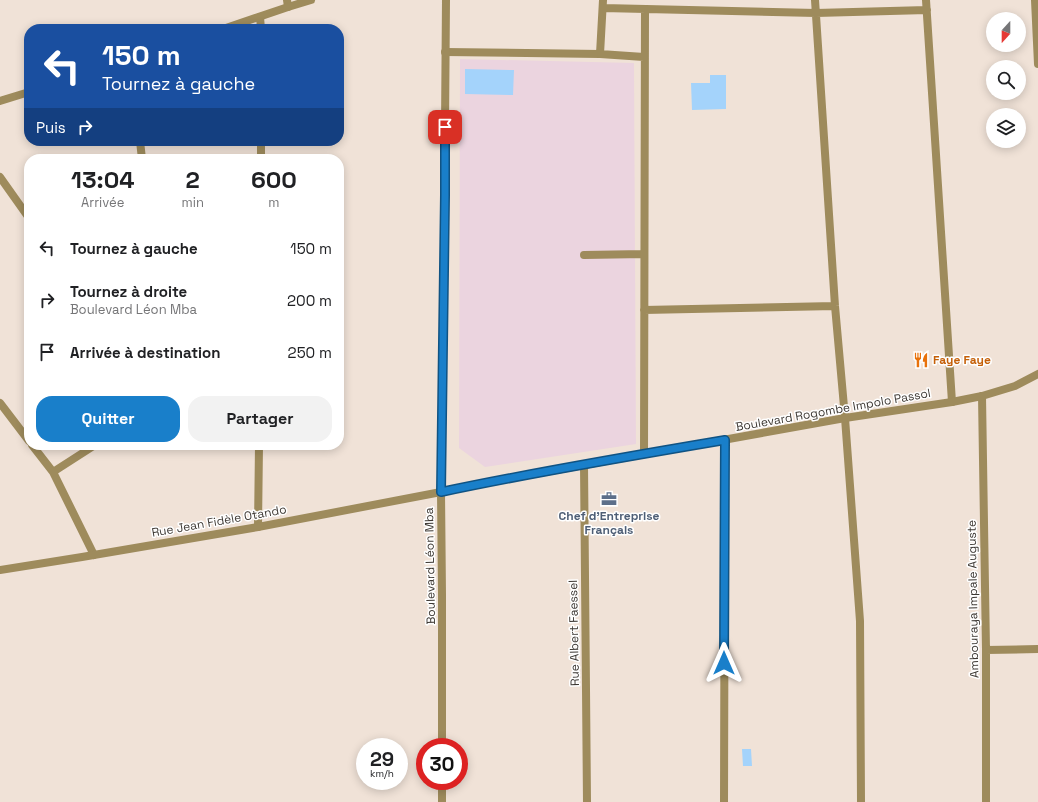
<!DOCTYPE html>
<html lang="fr">
<meta charset="utf-8">
<style>
:root{--surface:#fff;--page:#f2f2f2;--text:#202124;--muted:#757577;--accent:#197fca}
body{margin:0;font-family:"Space Grotesk",sans-serif;background:var(--page);color:var(--text);height:100vh;display:flex;flex-direction:column;font-size:15px;white-space:nowrap}
*{box-sizing:border-box;margin:0}
p{font-size:13px;color:var(--muted)}
.icon{flex:none;width:22px;height:22px;fill:none;stroke:currentColor;stroke-width:2;stroke-linecap:round;stroke-linejoin:round}
.map{position:relative;flex:1;overflow:hidden}
.sheet{position:absolute;left:24px;top:154px;width:320px;height:296px;display:flex;flex-direction:column;background:var(--surface);border-radius:16px;box-shadow:0 2px 10px #0003}
.sheet>*{flex:none}
.guide{position:absolute;left:24px;top:24px;width:320px;height:122px;border-radius:16px;box-shadow:0 2px 10px #0003;background:#1a4fa0;color:#fff;overflow:hidden}
.needle{width:26px;rotate:201deg}
.tools{position:absolute;left:986px;top:12px;display:grid;gap:8px}
.tools a{display:grid;place-items:center;width:40px;height:40px;border-radius:50%;background:var(--surface);box-shadow:0 2px 10px #0003;font-size:20px}
.speed{position:absolute;left:356px;top:738px;display:flex;gap:8px;font-size:20px;font-weight:700;text-align:center}
.speed>*{display:grid;place-content:center;width:52px;height:52px;border-radius:50%;background:var(--surface);box-shadow:0 2px 10px #0003;line-height:1}
.speed small{font-size:10px;font-weight:400}
.speed .limit{border:6px solid #d22;background:#fff;color:#111}
.pin{position:absolute;display:grid;place-items:center;width:34px;height:34px;color:#fff;margin:-17px;border-radius:8px;box-shadow:0 2px 6px #0006}
.me{position:absolute;width:44px;margin:-22px;rotate:0deg;stroke-linejoin:round;filter:drop-shadow(0 0 3px #0008)}
.turn{display:flex;align-items:center;gap:14px;height:84px;padding:0 12px;font-size:18px}
.turn .icon{width:52px;height:52px;stroke-width:2.5}
.turn b{display:block;font-size:28px;line-height:34px}
.then{display:flex;align-items:center;height:38px;padding:0 12px;background:#0003;gap:8px;font-size:15px}
.eta{display:flex;justify-content:space-evenly;align-items:center;height:68px;text-align:center}
.eta b{font-size:24px;font-weight:600;line-height:28px}
.button{display:flex;gap:8px;margin-top:auto;padding:8px 12px}
.button a{flex:1;height:46px;border-radius:16px;background:var(--accent);color:#fff;font-size:16px;font-weight:600;line-height:46px;text-align:center}
.button a+a{background:var(--page);color:var(--text)}
ul{padding:0;list-style:none}
li{display:flex;align-items:center;gap:12px;height:52px;padding:0 12px}
li div{flex:1}
li b{display:block;font-size:15px}
li em{font-style:normal}
.map>svg:first-child{display:block}
.commercial{fill:#ebd4df}
.water{fill:#a4d3fb}
.lines{fill:none;stroke-linecap:round;stroke-linejoin:round}
.minor{stroke:#9e8b5c;stroke-width:8}
.tertiary{stroke:#9e8b5c;stroke-width:8}
.route-casing{stroke:#105383;stroke-width:10}
.route{stroke:#197fca;stroke-width:7}
.labels{text-anchor:middle;stroke-width:3;stroke-linejoin:round;paint-order:stroke}
.food-label{font-size:12px;font-weight:bold;fill:#c56008;stroke:#fff;text-anchor:start}
.street-label{font-size:12px;fill:#3c3732;stroke:#fff}
.service-label{font-size:12px;font-weight:bold;fill:#4e5e75;stroke:#fff}
</style>
<div class="map">
<svg width="1038" height="802" viewBox="0 0 1038 802">
<rect width="100%" height="100%" fill="#f0e2d7"/>
<!-- commercial -->
<path class="commercial" d="M460,59L634,63L636,444L485,467L459,448Z"/>
<!-- water -->
<path class="water" d="M465,69L514,70L513,95L465,94Z
M710,75H726V109L692,110L691,83H710Z
M742,749H751L752,766H743Z"/>
<g class="lines">
<!-- minor -->
<path class="minor" d="M287,0L288,7
M815,0L835,306L845,418L860,621L861,802
M926,0L952,402
M1035,0L1038,64
M603,8L816,13L927,10
M260,17L261,29
M445,52L600,54L644,57
M600,54L603,0
M140,141L142,159
M261,159V141
M0,177L29,218
M584,255L644,254
M644,310L835,306
M982,396L986,650V802
M0,403L29,441
M32,445L53,472L94,555
M644,454L645,9
M584,464L587,802
M53,472L95,445
M258,527L259,445
M986,650L1038,649
M724,802L725,440"/>
<!-- tertiary -->
<path class="tertiary" d="M223,29L288,7L311,0
M0,101L29,92
M0,570L82,557L258,527L441,492L506,479L845,418L952,402L982,396L1015,386L1038,374
M442,747V595L441,492L445,195V127L446,0
M442,802V781"/>
</g>
<g class="lines">
<defs>
<path id="route" d="M445,127V195L441,492C535,472 630,456 725,440L724,663"/>
</defs>
<!-- route casing -->
<use href="#route" class="route-casing"/>
<!-- route -->
<use href="#route" class="route"/>
</g>
<!-- icons -->
<defs>
<symbol id="restaurant-bare" viewBox="-9 -9 18 18"><path d="M-5-6h1v4h1v-4h1v4h1v-4h1v5L-1.5 .5V6h-2V.5L-5-1ZM5-6V6H3V1.5H1.5Q1.5-4 5-6Z" fill="#e8710a" stroke="#fff" stroke-width="2.5" paint-order="stroke"/></symbol>
<symbol id="office-bare" viewBox="-9 -9 18 18"><path d="M-6-3h4V-5.5h4V-3h4V5H-6ZM-1-4.5V-3h2v-1.5ZM-6 0V1H6V0Z" fill="#5c6f8a" stroke="#fff" stroke-width="2.5" paint-order="stroke"/></symbol>
</defs>
<g fill-rule="evenodd">
<use href="#restaurant-bare" x="910" y="349" width="22" height="22"/>
<use href="#office-bare" x="598" y="488" width="22" height="22"/>
</g>
<g class="labels">
<!-- food labels -->
<g class="food-label">
<text x="933" y="364">Faye Faye</text>
</g>
<!-- street labels -->
<g class="street-label">
<text transform="translate(833 410) rotate(-10)" y="4">Boulevard Rogombe Impolo Passol</text>
<text transform="translate(219 521) rotate(-10)" y="4">Rue Jean Fidèle Otando</text>
<text transform="translate(430 566) rotate(-91)" y="4">Boulevard Léon Mba</text>
<text transform="translate(973 599) rotate(-91)" y="4">Ambouraya Impale Auguste</text>
<text transform="translate(574 633) rotate(-91)" y="4">Rue Albert Faessel</text>
</g>
<!-- service labels -->
<g class="service-label">
<text x="609" y="520">Chef d'Entreprise<tspan x="609" dy="14">Français</tspan></text>
</g>
</g>
</svg>
<div class="tools">
<a><svg class="needle" viewBox="-14 -14 28 28"><path d="M0-13l5 13h-10z" fill="#e53935"/><path d="M0 13l5-13h-10z" fill="#757577"/></svg></a>
<a><svg class="icon" aria-label="search" viewBox="0 0 24 24"><circle cx="10" cy="10" r="6"/><path d="M15 15l6 6"/></svg></a>
<a><svg class="icon" aria-label="layers" viewBox="0 0 24 24"><path d="M12 4l9 5-9 5-9-5zM3 14l9 5 9-5"/></svg></a>
</div>
<div class="speed"><div>29<small>km/h</small></div><div class="limit">30</div></div>
<div class="pin" style="left:445px;top:127px;background:#d93025"><svg class="icon" aria-label="arrive" viewBox="0 0 24 24"><path d="M6 21V4h12l-3 4 3 4H6"/></svg></div>
<svg class="me" style="left:724px;top:663px" viewBox="-20 -20 40 40"><path d="M0-17L14 15 0 8-14 15z" fill="#197fca" stroke="#fff" stroke-width="4"/></svg>
<div class="guide">
<div class="turn"><svg class="icon" aria-label="left" viewBox="0 0 24 24"><path d="M17 20v-9H6M10 6l-5 5 5 5"/></svg><div><b>150 m</b>Tournez à gauche</div></div>
<div class="then">Puis<svg class="icon" aria-label="right" viewBox="0 0 24 24"><path d="M7 20v-9h11M14 6l5 5-5 5"/></svg></div>
</div>
<section class="sheet">
<div class="eta">
<div><b>13:04</b><p>Arrivée</p></div>
<div><b>2</b><p>min</p></div>
<div><b>600</b><p>m</p></div>
</div>
<ul>
<li><svg class="icon" aria-label="left" viewBox="0 0 24 24"><path d="M17 20v-9H6M10 6l-5 5 5 5"/></svg><div><b>Tournez à gauche</b></div><em>150 m</em></li>
<li><svg class="icon" aria-label="right" viewBox="0 0 24 24"><path d="M7 20v-9h11M14 6l5 5-5 5"/></svg><div><b>Tournez à droite</b><p>Boulevard Léon Mba</p></div><em>200 m</em></li>
<li><svg class="icon" aria-label="arrive" viewBox="0 0 24 24"><path d="M6 21V4h12l-3 4 3 4H6"/></svg><div><b>Arrivée à destination</b></div><em>250 m</em></li>
</ul>
<div class="button"><a>Quitter</a><a>Partager</a></div>
</section>
</div>
